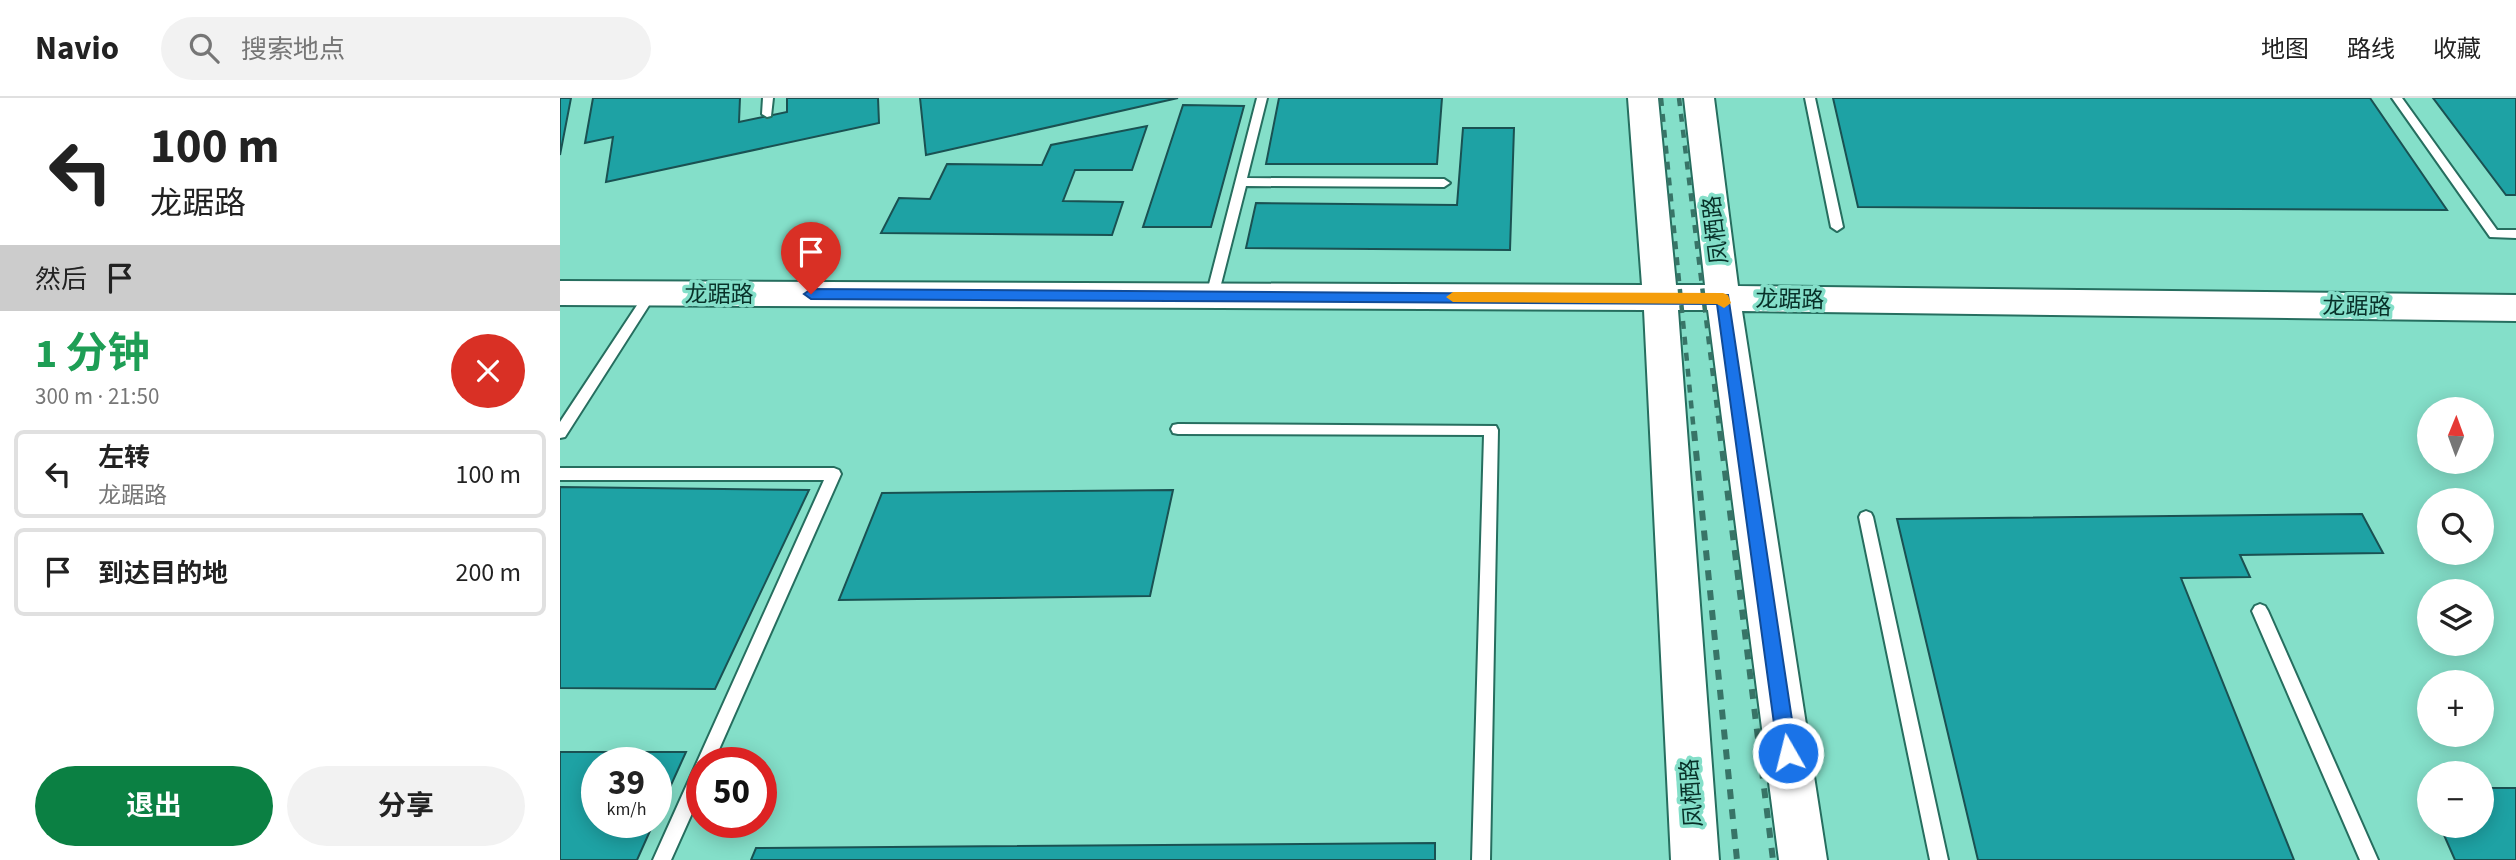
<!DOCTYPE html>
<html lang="zh">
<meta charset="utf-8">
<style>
:root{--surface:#fff;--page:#f2f2f2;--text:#222;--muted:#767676;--line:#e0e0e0;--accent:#0b8043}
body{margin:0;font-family:"Source Sans 3","Noto Sans SC",sans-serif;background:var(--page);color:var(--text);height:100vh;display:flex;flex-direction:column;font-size:26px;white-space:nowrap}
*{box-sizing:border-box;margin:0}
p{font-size:23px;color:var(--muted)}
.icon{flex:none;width:38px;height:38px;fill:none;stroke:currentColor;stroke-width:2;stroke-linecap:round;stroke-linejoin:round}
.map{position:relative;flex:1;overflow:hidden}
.sheet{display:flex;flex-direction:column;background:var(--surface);width:560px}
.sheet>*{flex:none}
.hud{background:#fff;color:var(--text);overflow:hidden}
.needle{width:46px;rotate:1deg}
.buttons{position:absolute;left:1857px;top:299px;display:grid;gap:14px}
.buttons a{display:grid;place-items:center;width:77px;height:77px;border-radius:50%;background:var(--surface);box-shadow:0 4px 18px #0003;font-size:35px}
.speed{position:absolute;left:21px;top:649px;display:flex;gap:14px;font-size:35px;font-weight:700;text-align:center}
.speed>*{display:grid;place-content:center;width:91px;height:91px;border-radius:50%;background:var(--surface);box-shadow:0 4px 18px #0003;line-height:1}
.speed small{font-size:18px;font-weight:400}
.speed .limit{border:10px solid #d22;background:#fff;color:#111}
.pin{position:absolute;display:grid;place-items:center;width:60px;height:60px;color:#fff;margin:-72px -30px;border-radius:50% 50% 50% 0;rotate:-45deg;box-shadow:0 0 7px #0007}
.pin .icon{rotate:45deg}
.me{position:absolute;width:77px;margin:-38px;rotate:352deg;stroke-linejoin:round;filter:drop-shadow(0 0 5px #0008)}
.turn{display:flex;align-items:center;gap:24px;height:147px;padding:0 35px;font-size:32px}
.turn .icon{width:91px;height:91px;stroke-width:2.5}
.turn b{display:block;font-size:49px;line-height:60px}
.then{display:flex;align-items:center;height:66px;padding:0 35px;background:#0003;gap:14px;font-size:26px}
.round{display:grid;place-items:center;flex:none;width:74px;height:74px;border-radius:37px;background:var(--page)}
.overview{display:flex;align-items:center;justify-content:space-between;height:119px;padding:0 35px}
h1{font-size:42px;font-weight:700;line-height:52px;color:#1e9e55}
.action{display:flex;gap:14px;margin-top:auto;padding:14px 35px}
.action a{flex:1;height:80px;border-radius:42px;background:var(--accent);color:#fff;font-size:28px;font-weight:700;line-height:80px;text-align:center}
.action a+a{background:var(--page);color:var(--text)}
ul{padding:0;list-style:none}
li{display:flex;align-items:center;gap:21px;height:88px;margin:0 14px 10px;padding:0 21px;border:4px solid var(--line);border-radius:10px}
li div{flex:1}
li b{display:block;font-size:26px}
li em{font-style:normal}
header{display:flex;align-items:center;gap:42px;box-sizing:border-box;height:98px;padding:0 35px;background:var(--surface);border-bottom:2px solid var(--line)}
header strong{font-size:33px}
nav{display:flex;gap:38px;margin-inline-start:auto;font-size:24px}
.search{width:490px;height:63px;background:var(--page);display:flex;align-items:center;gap:18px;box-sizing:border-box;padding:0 24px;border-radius:38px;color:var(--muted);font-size:26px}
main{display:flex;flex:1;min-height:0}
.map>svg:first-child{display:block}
.building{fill:#1ea2a4;stroke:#1a5152;stroke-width:2}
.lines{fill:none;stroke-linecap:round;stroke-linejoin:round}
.lane-casing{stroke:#266e5f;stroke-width:4}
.secondary-casing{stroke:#266e5f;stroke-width:4}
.lane{fill:#fff;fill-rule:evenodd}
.secondary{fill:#fff;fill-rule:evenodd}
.rail-far1{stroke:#387467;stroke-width:4.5;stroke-dasharray:8 8;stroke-linecap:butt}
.rail{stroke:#387467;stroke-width:6;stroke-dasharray:10 10;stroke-linecap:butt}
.route{fill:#1a73e8;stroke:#114b97;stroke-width:2}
.slow{fill:#f59e0b}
.labels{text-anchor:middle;stroke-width:7;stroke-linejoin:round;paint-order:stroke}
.street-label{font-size:23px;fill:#083129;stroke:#84dfc9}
</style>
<header>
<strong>Navio</strong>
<div class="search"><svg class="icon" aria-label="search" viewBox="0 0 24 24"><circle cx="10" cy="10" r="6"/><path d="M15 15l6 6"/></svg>搜索地点</div>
<nav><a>地图</a><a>路线</a><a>收藏</a></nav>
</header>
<main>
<section class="sheet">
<div class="hud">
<div class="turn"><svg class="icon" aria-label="left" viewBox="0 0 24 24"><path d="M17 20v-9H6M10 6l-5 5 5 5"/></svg><div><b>100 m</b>龙踞路</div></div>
<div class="then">然后<svg class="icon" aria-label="arrive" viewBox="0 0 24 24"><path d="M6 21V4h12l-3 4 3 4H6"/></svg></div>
</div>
<div class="overview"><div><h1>1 分钟</h1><p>300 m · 21:50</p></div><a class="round" style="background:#d93025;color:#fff"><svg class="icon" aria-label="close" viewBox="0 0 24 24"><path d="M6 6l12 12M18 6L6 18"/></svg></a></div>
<ul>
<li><svg class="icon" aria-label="left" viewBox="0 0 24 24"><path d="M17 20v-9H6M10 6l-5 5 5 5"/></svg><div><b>左转</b><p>龙踞路</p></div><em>100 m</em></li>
<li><svg class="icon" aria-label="arrive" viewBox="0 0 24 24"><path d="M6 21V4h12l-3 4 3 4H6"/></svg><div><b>到达目的地</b></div><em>200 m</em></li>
</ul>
<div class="action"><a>退出</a><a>分享</a></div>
</section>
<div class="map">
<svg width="1956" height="762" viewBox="0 0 1956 762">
<rect width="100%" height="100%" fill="#84dfc9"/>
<!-- building -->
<path class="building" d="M0,0H11L0,57Z
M33,0H180L179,24L227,14V0H318L319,25L46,84L53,39L25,45Z
M360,0H618L366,57Z
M719,0H882L877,66H706Z
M1273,0H1810L1887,112L1298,109Z
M1873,0H1956V97H1946Z
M623,7L684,8L651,129H583Z
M587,28L572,72H515L503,103L563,104L552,137L321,135L339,100L370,101L387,66L482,67L491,47Z
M903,30H954L950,152L686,150L696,105L897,107Z
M0,389L249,392L155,591L0,590Z
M613,392L590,498L279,502L322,395Z
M1802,416L1823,455L1680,457L1690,479L1621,480L1734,762H1418L1337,421Z
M0,654H126L96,720V665H37V724H94L77,762H0Z
M1922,690H1956V762H1895L1880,728H1922Z
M875,745V762H191L196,750Z"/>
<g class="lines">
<defs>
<path id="lane" d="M203,0H213L211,18L207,19L202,16Z
M697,0H707L687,80L884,81L890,85L884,89L686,88L658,198L652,203L648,201L646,198Z
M1245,0H1255L1283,129L1277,133L1271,129Z
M1832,0H1842L1937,132H1956V140L1930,139Z
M91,190L97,195L95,198L5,339L0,340V324L87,192Z
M618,326L936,328L938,332L930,762H912L924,337L618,336L613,335L611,331L613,327Z
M0,370H274L279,372L281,376L153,665H142V693L111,762H93L264,382H0Z
M1306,413L1311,415L1313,419L1388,762H1370L1299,419L1301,415Z
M1700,506L1705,508L1708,513L1818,762H1800L1692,513L1695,508Z"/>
<path id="secondary" d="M1068,0H1098L1116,187H1145L1124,0H1154L1178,188L1956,197V223L1182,213L1267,762H1219L1148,212H1118L1159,762H1111L1084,212L0,207V183L1082,187Z"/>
</defs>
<!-- lane casing -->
<use href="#lane" class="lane-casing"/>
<!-- secondary casing -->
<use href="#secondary" class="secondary-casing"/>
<!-- lane -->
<use href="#lane" class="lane"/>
<!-- secondary -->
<use href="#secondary" class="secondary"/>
<!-- rail-far1 -->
<path class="rail-far1" d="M1101,0L1134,335
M1119,0L1160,335"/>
<!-- rail -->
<path class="rail" d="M1134,333L1177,762
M1160,333L1213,762"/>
</g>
<!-- route -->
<path class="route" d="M251,191L1168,197L1237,655L1234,661L1228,664L1221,661L1218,655L1157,206L251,201L244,196Z"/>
<!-- slow -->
<path class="slow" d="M893,194L1163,195L1168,197L1171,205L1164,210L1157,206L893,204L886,199Z"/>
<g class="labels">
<!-- street labels -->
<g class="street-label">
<text transform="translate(1155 132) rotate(-97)" y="8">凤栖路</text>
<text x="159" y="204">龙踞路</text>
<text transform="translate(1230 201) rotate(1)" y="8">龙踞路</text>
<text transform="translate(1797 208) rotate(1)" y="8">龙踞路</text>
<text transform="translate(1131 695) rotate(-94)" y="8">凤栖路</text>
</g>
</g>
</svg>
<div class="buttons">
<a><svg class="needle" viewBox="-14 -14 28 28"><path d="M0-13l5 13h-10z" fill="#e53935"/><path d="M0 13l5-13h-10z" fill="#767676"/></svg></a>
<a><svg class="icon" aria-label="search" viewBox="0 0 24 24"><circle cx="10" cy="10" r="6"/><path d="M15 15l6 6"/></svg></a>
<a><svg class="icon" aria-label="layers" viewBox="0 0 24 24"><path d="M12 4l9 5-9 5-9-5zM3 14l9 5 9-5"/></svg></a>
<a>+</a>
<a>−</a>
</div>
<div class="speed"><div>39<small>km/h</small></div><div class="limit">50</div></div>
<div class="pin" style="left:251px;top:196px;background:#d93025"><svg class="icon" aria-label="arrive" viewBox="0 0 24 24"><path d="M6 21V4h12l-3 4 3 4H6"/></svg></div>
<svg class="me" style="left:1228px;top:655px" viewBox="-20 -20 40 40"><circle r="17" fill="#1a73e8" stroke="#fff" stroke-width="3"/><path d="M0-11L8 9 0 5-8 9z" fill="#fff"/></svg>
</div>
</main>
